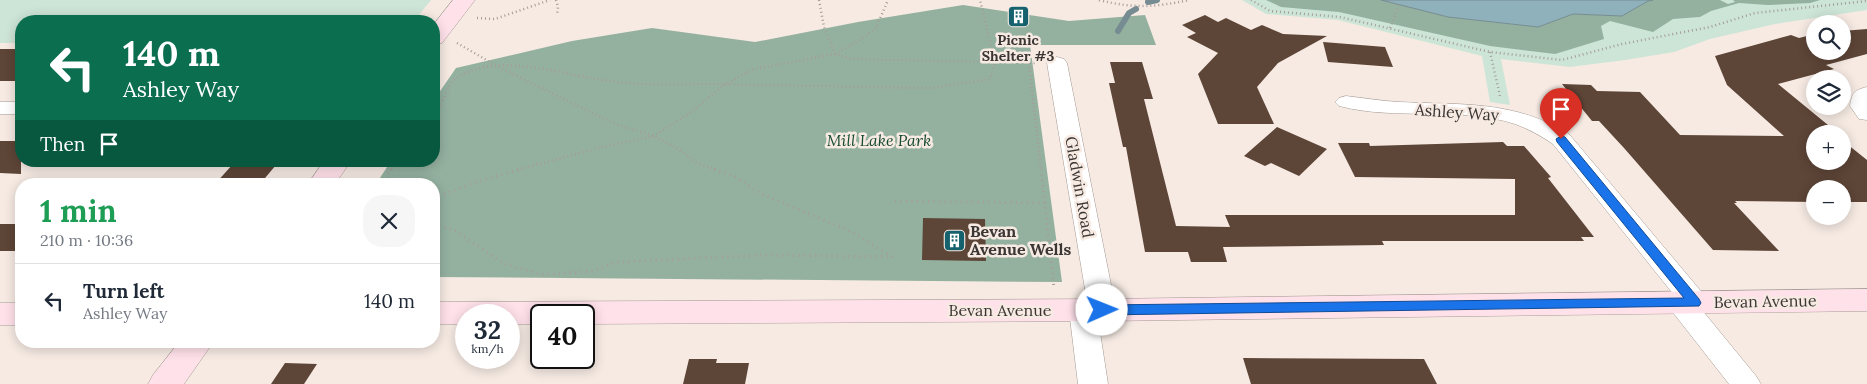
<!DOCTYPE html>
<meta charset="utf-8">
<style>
:root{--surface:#fff;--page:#f6f6f7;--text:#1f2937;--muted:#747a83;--line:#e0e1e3}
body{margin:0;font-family:Lora,serif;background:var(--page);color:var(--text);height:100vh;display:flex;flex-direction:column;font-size:19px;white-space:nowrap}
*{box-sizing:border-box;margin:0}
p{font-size:16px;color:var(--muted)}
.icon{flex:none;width:28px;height:28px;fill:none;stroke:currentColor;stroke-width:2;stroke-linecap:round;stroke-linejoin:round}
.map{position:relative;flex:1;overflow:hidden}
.drawer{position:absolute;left:15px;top:178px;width:425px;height:170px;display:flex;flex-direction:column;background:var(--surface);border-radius:20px;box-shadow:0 2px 12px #0003}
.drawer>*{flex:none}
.banner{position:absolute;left:15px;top:15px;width:425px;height:152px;border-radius:20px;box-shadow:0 2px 12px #0003;background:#0b6e4f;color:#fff;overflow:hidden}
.controls{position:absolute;left:1806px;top:15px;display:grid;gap:10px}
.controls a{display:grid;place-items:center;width:45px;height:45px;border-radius:50%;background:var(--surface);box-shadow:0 2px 12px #0003;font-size:25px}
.speed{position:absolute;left:455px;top:304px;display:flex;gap:10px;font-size:25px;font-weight:700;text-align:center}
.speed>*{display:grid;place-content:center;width:65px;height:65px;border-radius:50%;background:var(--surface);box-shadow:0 2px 12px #0003;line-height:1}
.speed small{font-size:12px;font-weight:400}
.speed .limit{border:2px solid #111;border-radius:8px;background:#fff;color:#111}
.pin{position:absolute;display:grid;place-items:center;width:42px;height:42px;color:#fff;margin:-51px -21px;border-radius:50% 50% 50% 0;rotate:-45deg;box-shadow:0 0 5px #0007}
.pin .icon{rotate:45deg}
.me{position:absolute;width:55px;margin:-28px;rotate:89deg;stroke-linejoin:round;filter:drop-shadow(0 0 4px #0008)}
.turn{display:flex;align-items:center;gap:18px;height:105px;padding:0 25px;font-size:22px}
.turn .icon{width:65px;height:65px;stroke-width:2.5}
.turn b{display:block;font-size:35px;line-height:42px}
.then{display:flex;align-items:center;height:48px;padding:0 25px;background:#0003;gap:10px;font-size:19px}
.round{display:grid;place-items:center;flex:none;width:52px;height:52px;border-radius:20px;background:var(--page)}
.overview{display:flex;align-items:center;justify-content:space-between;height:85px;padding:0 25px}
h1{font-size:30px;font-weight:700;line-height:38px;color:#1e9e55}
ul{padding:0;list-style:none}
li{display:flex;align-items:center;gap:15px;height:75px;padding:0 25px;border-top:1px solid var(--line)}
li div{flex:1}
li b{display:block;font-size:19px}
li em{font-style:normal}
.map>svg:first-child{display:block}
.green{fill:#cde5d7}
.forest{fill:#94b1a0}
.water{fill:#8fb1bb;stroke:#768c92}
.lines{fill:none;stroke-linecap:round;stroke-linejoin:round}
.stream{stroke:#768c92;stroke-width:6}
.building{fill:#5d4537}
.street-casing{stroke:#a49993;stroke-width:1}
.secondary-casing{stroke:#a49993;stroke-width:1}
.path-far1{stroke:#a59c97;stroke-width:2.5;stroke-dasharray:1 3;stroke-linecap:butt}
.path{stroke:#a59c97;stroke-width:3;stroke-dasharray:1 4.5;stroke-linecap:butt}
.street{fill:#fff;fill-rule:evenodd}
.secondary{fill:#ffe1ea;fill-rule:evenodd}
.route{fill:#1a73e8;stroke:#114b97}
.labels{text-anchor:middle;stroke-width:5;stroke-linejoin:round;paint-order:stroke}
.far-poi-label{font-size:14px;font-weight:bold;fill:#3b3633;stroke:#f6eae3}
.street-label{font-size:16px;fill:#3b3633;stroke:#f6eae3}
.park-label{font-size:16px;font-style:italic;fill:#164b32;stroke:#f6eae3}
.poi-label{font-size:16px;font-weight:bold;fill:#3b3633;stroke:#f6eae3;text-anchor:start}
</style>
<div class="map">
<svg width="1867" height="384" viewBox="0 0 1867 384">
<rect width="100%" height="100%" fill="#f6eae3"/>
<!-- green -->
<path class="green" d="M0,0H431L414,21H21V43H0Z
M1242,0H1867V10L1775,24L1710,39L1674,52L1625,60L1570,67L1501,59L1510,105L1490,102L1482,56L1338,20L1266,14Z"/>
<!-- forest -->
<path class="forest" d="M1266,0H1381L1448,17L1538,27L1573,14L1622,16L1648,1L1653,0H1720L1728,4L1735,2L1733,0H1820L1810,3L1768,5L1739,3L1711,11L1700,17L1673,19L1653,32L1610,21L1601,26L1604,39L1555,54L1490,46L1339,12L1281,7Z
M963,5L1069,21L1145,15L1156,45H1030L1062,282L434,277V184H376L391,161H434V100L456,68L572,41L652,28L755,42L858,22Z"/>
<!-- water -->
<path class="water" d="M1381,0H1653L1648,1L1622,16L1573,14L1538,27L1448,17Z"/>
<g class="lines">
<!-- stream -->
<path class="stream" d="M1148,2L1157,0
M1118,31L1129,13L1136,9"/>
</g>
<!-- building -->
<path class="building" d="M1205,15L1218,22L1226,18L1251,30L1262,25L1283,34L1327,36L1278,63L1257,87L1274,124H1218L1198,74L1218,53L1187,37L1196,33L1182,25Z
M1867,29V54L1826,65L1834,69L1778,84L1828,125H1824L1835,134H1815V161H1842V140L1867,160V202H1842V189H1815V202L1735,201L1737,203H1734L1779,251L1713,250L1624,148L1599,121H1592L1562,84L1591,85L1597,91L1640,92L1680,135L1784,136L1727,85L1715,56L1791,35L1799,38L1815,34V51H1842V31Z
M1323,42L1385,47L1393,67L1328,62Z
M0,49H21V81H0Z
M1110,62H1142L1153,99H1144L1176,226L1230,227L1225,215H1515V179L1355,177L1338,143H1369L1370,146L1503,142L1507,146H1524L1551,177L1548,178L1594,237H1581L1584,241H1382L1384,245L1223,247L1227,262H1191L1188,252H1145L1126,147H1123L1109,83H1115Z
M1277,127L1327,149L1299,176L1271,163L1265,166L1244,156Z
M0,141H21V174L0,173Z
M233,164L276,165L260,184H215Z
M923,218L985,219L986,261L922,260Z
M0,224H21V251H0Z
M1243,358L1424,359L1437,384H1251Z
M689,359H717L716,363H749L745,384H683Z
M285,363L317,364L304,384H271Z"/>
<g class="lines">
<defs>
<path id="street" d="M1057,57L1064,59L1067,63L1116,310L1112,317L1102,320L1098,319L1108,384H1078L1069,310L1073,303L1083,300L1087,301L1047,63L1050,59Z
M1867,87V120L1859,119L1850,106C1852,93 1854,90 1867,87Z
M1346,96C1364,98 1381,101 1399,102C1461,105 1514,100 1569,134L1705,296L1708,303L1702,310L1756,376L1761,384H1729L1671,310L1668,303L1674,295L1553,144C1541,136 1529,129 1515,124C1460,106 1396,121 1339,106L1335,102L1339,98Z
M0,102H21V114H0Z"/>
<path id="secondary" d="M453,0H475L442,43L434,45V24Z
M324,161H351L335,184H308Z
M1867,289V311L1102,321L584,324V315H541V324H509V315H466V324H434V302L1102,299Z
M0,303H21V325H0Z
M180,341H214L184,384H148L153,375Z"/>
</defs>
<!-- street casing -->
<use href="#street" class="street-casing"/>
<!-- secondary casing -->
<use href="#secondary" class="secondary-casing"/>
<!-- path-far1 -->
<path class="path-far1" d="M556,0L558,7L557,15
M819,0L824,27L835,54L852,59L1035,63
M1099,0C1135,9 1154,7 1190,0
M1251,0L1270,11L1340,17L1490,52L1562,60L1622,44L1710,27L1755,13L1867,1
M477,18L495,19L550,0
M1390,28L1399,5
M457,43L495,65L584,109L618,125L654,136L678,149L697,163L717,170
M1490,52L1500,96
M1029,63L1041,170
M434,119C439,110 448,84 455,79C498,49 568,77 616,82C644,85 672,85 700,84L931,88L990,79L995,62L980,0
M391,170L399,161
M517,170L602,147L654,136L690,113L724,85L754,69L835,54L860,40L876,28L888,0"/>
<!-- path -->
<path class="path" d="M1041,169L1054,288
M389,184L387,174L392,169
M434,198L476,182L521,169
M895,201L1045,203
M434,224L456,231L504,264L545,275L593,271L616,262L767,255L892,257L852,232L762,194L734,176L713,169"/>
<!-- street -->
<use href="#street" class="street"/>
<!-- secondary -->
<use href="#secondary" class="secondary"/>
</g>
<!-- route -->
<path class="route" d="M1561,136L1565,137L1699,299L1701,303L1699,306L1102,315L1098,313L1096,310L1098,307L1102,305L1684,298L1557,142L1556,139Z"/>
<!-- icons -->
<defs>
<symbol id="building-square" viewBox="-11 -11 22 22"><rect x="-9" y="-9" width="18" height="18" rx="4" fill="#15616d" stroke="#f6eae3"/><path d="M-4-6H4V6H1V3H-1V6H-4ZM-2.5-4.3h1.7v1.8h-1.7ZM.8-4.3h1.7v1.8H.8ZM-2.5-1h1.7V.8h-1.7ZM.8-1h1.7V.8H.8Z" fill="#fff"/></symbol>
</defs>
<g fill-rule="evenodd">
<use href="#building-square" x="1006" y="4" width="25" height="25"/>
<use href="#building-square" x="942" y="228" width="25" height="25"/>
</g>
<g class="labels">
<!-- far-poi labels -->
<g class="far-poi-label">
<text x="1018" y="45">Picnic<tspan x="1018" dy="16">Shelter #3</tspan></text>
</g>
<!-- street labels -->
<g class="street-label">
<text transform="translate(1457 112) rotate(4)" y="6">Ashley Way</text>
<text transform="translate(1080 187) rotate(80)" y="6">Gladwin Road</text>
<text transform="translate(1765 301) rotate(-1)" y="6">Bevan Avenue</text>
<text x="1000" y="316">Bevan Avenue</text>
</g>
<!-- park labels -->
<g class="park-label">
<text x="879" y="146">Mill Lake Park</text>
</g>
<!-- poi labels -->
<g class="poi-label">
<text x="970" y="237">Bevan<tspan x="970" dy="18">Avenue Wells</tspan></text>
</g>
</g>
</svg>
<div class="controls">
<a><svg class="icon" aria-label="search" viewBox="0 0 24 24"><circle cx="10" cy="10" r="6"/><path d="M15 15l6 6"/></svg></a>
<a><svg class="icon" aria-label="layers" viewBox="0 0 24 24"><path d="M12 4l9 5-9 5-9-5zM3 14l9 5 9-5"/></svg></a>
<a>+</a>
<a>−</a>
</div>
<div class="speed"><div>32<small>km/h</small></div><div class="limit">40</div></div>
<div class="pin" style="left:1561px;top:139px;background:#d93025"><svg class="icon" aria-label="arrive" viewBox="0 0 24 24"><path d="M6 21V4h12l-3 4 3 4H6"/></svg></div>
<svg class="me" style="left:1102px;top:310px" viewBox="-20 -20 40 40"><circle r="19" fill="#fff"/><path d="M0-13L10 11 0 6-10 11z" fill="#1a73e8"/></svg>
<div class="banner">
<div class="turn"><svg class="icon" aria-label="left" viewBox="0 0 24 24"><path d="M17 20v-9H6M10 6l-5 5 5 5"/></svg><div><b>140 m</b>Ashley Way</div></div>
<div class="then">Then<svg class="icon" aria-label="arrive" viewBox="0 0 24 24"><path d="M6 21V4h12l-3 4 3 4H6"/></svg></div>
</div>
<section class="drawer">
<div class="overview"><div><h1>1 min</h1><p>210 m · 10:36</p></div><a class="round"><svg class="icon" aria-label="close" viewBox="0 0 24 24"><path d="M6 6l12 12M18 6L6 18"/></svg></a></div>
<ul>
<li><svg class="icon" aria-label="left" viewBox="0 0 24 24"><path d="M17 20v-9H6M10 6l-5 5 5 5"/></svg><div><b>Turn left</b><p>Ashley Way</p></div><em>140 m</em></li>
</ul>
</section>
</div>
